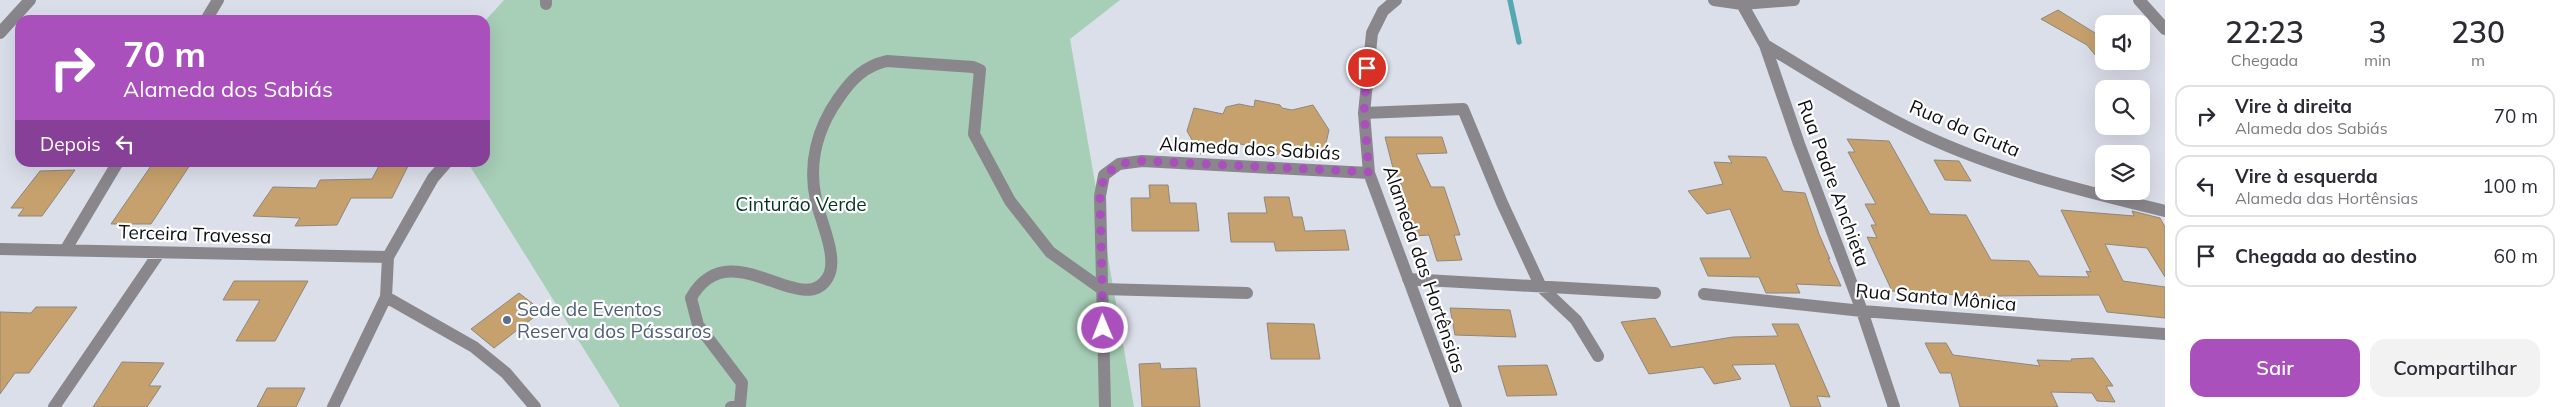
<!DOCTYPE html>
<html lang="pt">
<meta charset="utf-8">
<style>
:root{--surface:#fff;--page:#f2f2f3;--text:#2b2b33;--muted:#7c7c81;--line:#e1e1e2;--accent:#a950bd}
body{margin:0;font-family:Mulish,sans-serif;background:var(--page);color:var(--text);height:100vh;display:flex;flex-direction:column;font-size:19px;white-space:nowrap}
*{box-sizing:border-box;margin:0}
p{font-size:16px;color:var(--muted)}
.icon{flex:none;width:28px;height:28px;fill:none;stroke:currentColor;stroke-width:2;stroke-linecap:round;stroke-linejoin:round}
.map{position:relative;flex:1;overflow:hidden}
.side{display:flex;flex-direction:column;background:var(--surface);width:400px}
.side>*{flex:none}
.top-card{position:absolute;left:15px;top:15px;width:475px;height:152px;border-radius:15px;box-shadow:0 5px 20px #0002;background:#a950bd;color:#fff;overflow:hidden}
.buttons{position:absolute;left:2095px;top:15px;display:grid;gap:10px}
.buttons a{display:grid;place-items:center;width:55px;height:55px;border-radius:10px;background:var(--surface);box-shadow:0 5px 20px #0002;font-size:25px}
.pin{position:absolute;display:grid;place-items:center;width:42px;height:42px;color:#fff;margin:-21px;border:2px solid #fff;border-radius:50%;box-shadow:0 1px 5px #0007}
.me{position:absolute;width:55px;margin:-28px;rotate:359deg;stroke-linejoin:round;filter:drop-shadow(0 0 4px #0008)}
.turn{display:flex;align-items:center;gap:18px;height:105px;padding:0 25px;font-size:22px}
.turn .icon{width:65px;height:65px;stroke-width:2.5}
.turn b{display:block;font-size:35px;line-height:42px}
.then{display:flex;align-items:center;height:48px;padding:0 25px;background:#0003;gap:10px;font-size:19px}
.eta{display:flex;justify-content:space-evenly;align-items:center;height:85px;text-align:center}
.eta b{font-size:30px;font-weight:600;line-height:35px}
.action{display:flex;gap:10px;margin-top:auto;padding:10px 25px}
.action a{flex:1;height:58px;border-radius:15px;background:var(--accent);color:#fff;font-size:20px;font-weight:600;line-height:58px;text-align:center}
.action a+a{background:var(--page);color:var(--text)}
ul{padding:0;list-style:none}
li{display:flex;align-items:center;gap:15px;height:62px;margin:0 10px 8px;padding:0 15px;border:2px solid var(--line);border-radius:15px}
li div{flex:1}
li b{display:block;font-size:19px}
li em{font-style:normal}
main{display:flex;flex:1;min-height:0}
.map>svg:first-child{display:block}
.green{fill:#a7ceb6}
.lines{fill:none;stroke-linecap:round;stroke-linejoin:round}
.stream{stroke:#55a8b0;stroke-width:5.5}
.building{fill:#c6a16d;stroke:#8e877e}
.street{stroke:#8a878c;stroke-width:12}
.route{stroke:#a950bd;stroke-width:9;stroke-dasharray:0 16.2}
.service-dot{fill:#5c6f8a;stroke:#fff;stroke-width:2}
.labels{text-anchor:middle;stroke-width:4.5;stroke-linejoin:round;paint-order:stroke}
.street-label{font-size:19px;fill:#0f1014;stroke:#fff}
.park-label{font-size:19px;fill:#02361f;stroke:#fff}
.service-label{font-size:19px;fill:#4e5e75;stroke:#fff;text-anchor:start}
</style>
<main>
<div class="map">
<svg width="2165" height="407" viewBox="0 0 2165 407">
<rect width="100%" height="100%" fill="#dbdfea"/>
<!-- green -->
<path class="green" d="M504,0H1120L1070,39L1134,407H620L468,163L485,162V21Z"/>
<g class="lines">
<!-- stream -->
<path class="stream" d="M1510,0L1519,42"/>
</g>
<!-- building -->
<path class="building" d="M2058,10L2095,33L2104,27V66L2087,45L2041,19Z
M1255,100L1280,105L1282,108L1292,110L1313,105L1329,130L1324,152L1302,148L1267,157L1262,148L1240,144L1200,154L1187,131L1194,108L1223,114L1226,107L1239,104L1254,107Z
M1385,137H1442L1447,153L1416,154L1431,187H1444L1460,235H1454L1462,260L1437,261L1429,235L1414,236L1408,216H1410L1400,181L1394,172Z
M1847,139L1889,141L1930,214L1966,215L1991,260L2029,261L2039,276L2089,277L2086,271L2091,272L2061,210L2134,216L2132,211L2160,218L2165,227V277L2147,248L2105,244L2123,281L2165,287V318L2107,312L2099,295L1989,296L1990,297L1892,291L1867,237L1877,238L1871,225H1876L1865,204H1876L1848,152H1855Z
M1728,156L1766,157L1783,191L1805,193L1819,234L1830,259L1828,258L1841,286L1796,284L1800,293H1766L1759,277L1708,276L1700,258H1751L1730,209L1707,214L1688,191L1723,184L1714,162L1732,163Z
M1934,160L1959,161L1971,181L1945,180Z
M162,162H192L151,224H111L153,163Z
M381,162H410L392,198H351L337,225L295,226L300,218L253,216L273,187L316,188L320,180L372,179Z
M75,170L42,216H18L24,208H11L40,171Z
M1149,185H1168L1170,203H1196L1199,231H1132L1131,198H1150Z
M1264,197H1289L1293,217H1302L1305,231L1345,230L1349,250L1276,251L1274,242H1231L1228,213H1267Z
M234,281H308L275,341H236L260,300H223Z
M519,293L542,311L494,348L471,329Z
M36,307H77L29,373H15L0,394V312L31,313Z
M1450,308L1510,310L1516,337L1455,335Z
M1655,318L1671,347L1733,337L1778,336L1772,324H1798L1830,397L1817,396L1821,407H1791L1775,364L1732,365L1741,379L1714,384L1703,367L1649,374L1621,322Z
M1267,323L1314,324L1320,359H1271Z
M1925,343H1946L1953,355L2040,366L2037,360L2072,361L2071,359L2093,358L2113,386H2106L2115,402L2097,401L2092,393L2051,392L2058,407H1960L1951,373H1940Z
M122,362L164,363L149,386H161L147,407H93Z
M1160,363L1161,369L1196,368L1200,407H1142L1139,364Z
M1547,365L1557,395L1507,396L1498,366Z
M267,388H305L296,407H257Z"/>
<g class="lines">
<!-- street -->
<path class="street" d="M546,0V4
M1396,0L1383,11L1372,33L1364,113L1369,173L1456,407
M1714,0L1742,4L1794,0
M2139,0L2165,29
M1742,4L1765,45L1799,144L1862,311L1894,407
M206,20L218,0
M0,33L30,0
M1765,45C1817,76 1868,109 1923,135C2000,171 2083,191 2165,211
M1364,113L1463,109L1502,203L1541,287L1576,320L1598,356
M0,249L388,257
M66,249L118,162
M1408,279L1655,293
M1704,294L1862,311L2165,334
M386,297L474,347L506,373L535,407
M54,407L159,253
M333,407L386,297L388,257L433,178L447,162
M731,407L740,405L742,383L698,325L691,298C730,229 803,322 828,277C839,258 820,220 816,200C808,164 817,129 838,99C851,80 864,66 887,61L973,67L980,70L974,134L1010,201L1050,252L1102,289L1247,293
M1105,407L1100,196L1104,175L1119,164L1142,161L1369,173"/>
</g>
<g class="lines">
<!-- route -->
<path class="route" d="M1103,328L1100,196L1104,176L1119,164L1142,161L1369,172L1364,113L1367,68"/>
</g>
<!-- markers -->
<circle class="service-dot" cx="507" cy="320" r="5"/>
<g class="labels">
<!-- street labels -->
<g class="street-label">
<text transform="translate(1965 128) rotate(23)" y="7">Rua da Gruta</text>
<text transform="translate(1250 148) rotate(3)" y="7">Alameda dos Sabiás</text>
<text transform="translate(1834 183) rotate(70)" y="7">Rua Padre Anchieta</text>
<text transform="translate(195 234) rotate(2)" y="7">Terceira Travessa</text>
<text transform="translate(1425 269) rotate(71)" y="7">Alameda das Hortênsias</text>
<text transform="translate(1936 297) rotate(5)" y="7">Rua Santa Mônica</text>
</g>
<!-- park labels -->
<g class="park-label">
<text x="801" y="211">Cinturão Verde</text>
</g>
<!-- service labels -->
<g class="service-label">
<text x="517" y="316">Sede de Eventos<tspan x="517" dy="22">Reserva dos Pássaros</tspan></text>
</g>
</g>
</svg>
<div class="buttons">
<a><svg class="icon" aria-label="sound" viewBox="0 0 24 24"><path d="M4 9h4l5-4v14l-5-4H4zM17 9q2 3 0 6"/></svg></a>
<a><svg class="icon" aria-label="search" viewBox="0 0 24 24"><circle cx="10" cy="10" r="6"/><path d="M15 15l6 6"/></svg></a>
<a><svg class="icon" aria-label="layers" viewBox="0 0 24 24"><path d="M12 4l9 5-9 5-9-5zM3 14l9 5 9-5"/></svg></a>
</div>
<div class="pin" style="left:1367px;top:68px;background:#d93025"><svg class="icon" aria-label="arrive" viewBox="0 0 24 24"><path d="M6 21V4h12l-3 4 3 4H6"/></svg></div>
<svg class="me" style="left:1103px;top:328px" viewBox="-20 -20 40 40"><circle r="17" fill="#a950bd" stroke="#fff" stroke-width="3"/><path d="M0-11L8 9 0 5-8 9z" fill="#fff"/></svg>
<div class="top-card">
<div class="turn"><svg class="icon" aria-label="right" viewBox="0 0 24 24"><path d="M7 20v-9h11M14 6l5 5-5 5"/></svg><div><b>70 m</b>Alameda dos Sabiás</div></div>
<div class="then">Depois<svg class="icon" aria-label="left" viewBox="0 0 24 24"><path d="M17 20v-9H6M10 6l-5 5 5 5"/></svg></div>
</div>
</div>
<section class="side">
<div class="eta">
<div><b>22:23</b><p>Chegada</p></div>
<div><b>3</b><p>min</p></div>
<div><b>230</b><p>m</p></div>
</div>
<ul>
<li><svg class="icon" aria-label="right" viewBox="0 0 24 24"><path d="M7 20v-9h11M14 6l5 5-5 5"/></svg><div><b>Vire à direita</b><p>Alameda dos Sabiás</p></div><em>70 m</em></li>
<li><svg class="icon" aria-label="left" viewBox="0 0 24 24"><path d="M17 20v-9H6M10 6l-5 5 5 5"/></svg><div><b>Vire à esquerda</b><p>Alameda das Hortênsias</p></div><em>100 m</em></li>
<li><svg class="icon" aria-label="arrive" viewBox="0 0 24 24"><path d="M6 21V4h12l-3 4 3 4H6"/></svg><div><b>Chegada ao destino</b></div><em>60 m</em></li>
</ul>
<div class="action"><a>Sair</a><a>Compartilhar</a></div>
</section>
</main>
